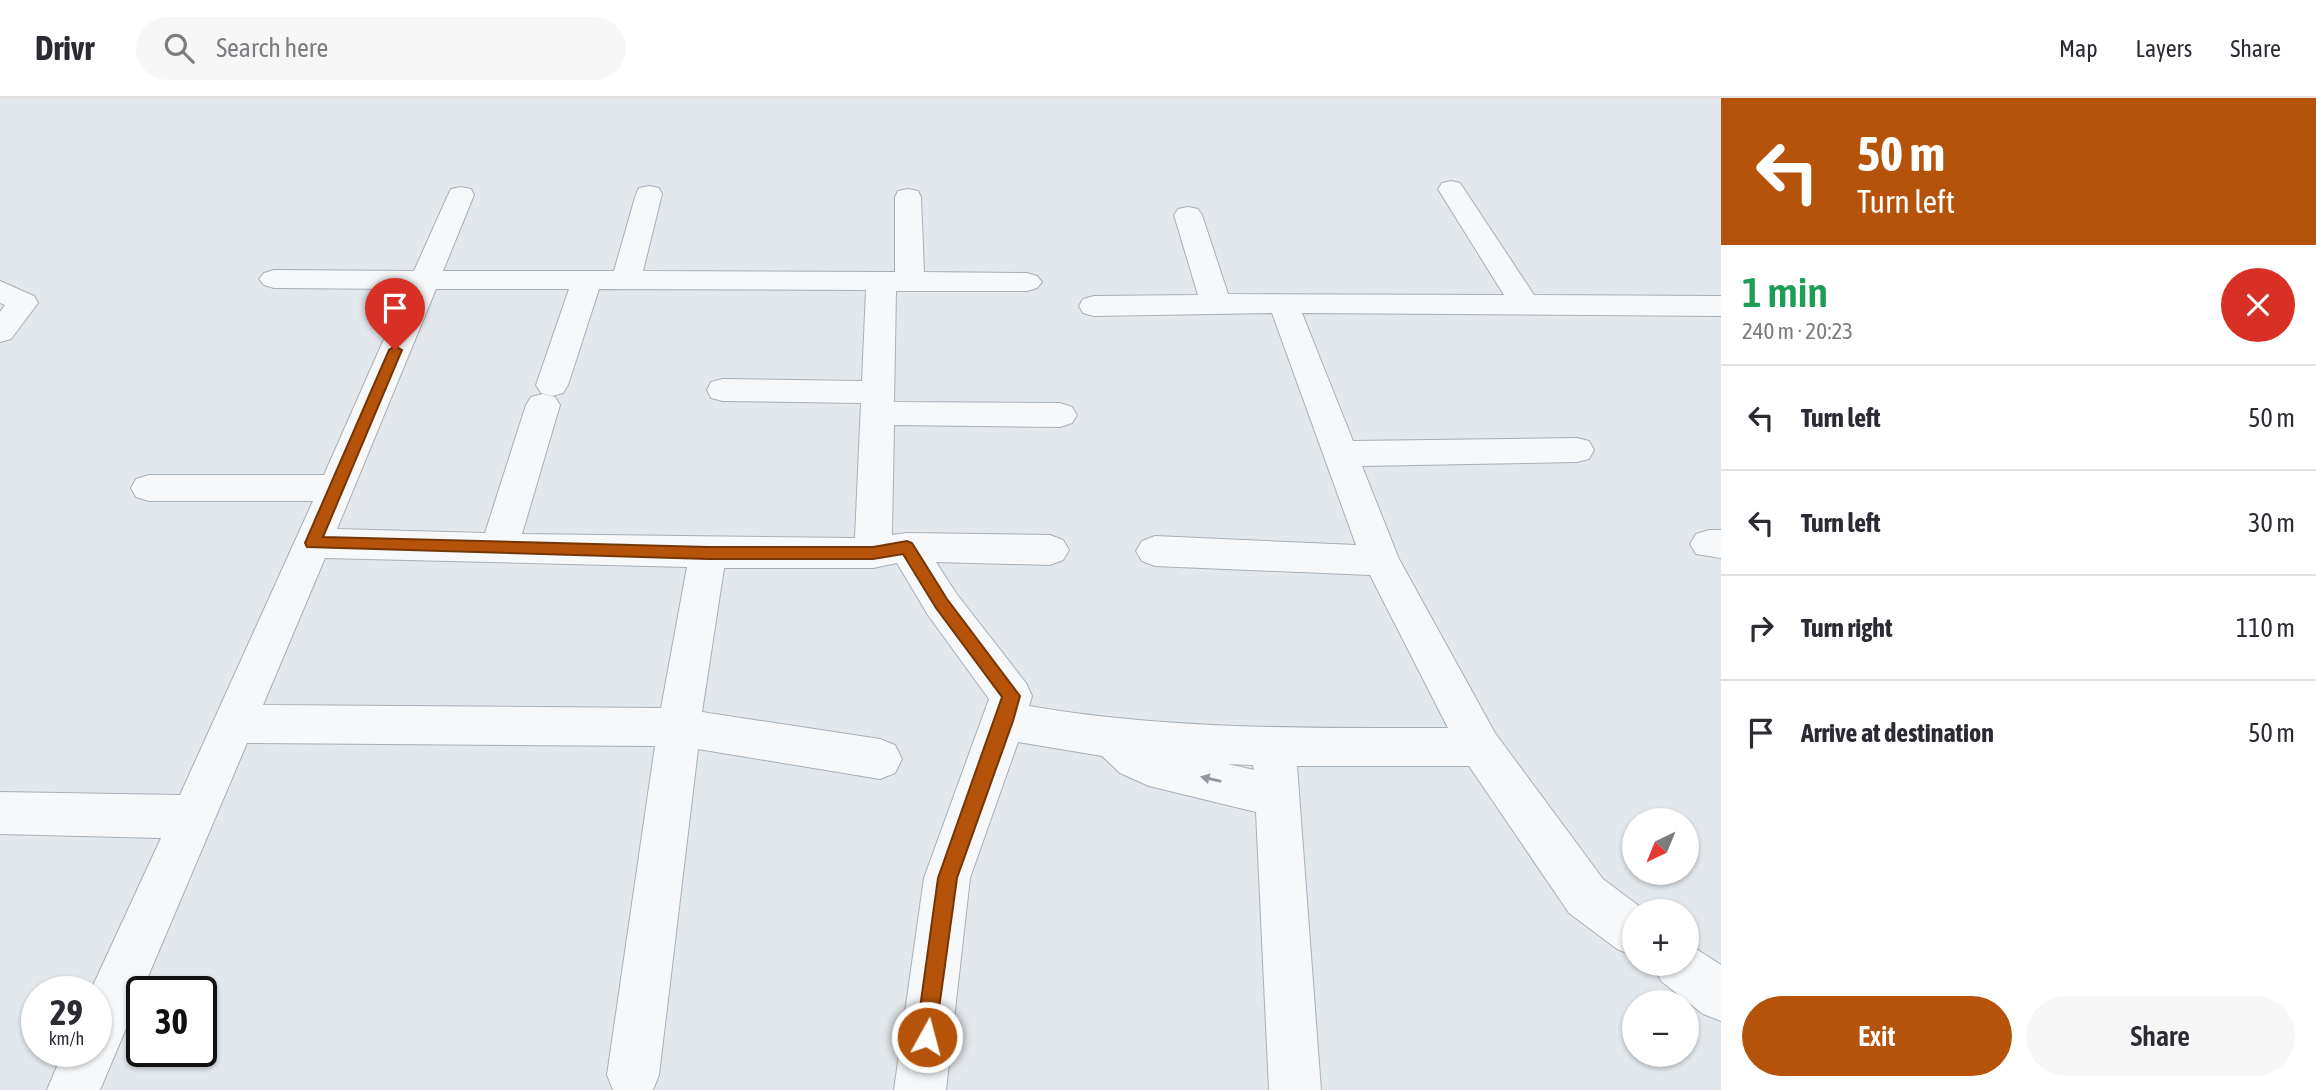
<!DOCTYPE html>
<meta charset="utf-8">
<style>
:root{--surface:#fff;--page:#f7f7f7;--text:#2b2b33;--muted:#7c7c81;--line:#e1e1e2;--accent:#b45309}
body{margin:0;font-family:"Asap Condensed",sans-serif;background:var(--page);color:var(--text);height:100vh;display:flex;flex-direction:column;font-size:26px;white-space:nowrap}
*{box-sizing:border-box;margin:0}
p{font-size:23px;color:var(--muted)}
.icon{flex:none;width:38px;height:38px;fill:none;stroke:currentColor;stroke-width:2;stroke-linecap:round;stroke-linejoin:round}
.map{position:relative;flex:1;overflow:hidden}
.sheet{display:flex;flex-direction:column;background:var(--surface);width:595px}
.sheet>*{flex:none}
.banner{background:#b45309;color:#fff;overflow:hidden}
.needle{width:46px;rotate:223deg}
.controls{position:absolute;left:1622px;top:710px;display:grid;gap:14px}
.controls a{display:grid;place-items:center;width:77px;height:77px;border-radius:50%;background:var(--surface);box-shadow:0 2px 5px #0004;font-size:35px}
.speed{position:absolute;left:21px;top:878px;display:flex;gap:14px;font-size:35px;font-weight:700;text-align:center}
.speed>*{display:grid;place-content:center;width:91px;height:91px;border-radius:50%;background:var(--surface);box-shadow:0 2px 5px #0004;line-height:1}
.speed small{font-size:18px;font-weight:400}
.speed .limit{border:4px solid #111;border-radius:10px;background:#fff;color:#111}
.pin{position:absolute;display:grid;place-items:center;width:60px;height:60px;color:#fff;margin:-72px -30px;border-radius:50% 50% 50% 0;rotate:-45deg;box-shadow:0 0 7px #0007}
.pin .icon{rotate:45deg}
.me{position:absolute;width:77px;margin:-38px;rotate:7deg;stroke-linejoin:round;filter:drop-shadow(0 0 5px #0008)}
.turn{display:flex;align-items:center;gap:24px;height:147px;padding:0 21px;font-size:32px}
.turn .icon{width:91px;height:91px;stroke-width:2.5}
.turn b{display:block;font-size:49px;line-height:60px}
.round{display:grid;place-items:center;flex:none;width:74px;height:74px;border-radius:37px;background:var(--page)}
.headline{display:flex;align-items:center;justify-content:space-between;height:119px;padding:0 21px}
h1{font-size:42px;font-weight:600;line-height:52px;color:#1e9e55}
.primary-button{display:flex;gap:14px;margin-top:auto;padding:14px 21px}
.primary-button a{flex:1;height:80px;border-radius:42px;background:var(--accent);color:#fff;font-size:28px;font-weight:600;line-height:80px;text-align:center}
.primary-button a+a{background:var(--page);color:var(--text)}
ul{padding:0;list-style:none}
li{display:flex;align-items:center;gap:21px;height:105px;padding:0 21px;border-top:2px solid var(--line)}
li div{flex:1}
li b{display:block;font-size:26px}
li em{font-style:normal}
header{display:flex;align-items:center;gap:42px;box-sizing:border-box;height:98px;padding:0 35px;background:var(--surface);border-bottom:2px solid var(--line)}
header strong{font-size:33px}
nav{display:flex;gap:38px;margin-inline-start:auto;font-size:24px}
.search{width:490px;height:63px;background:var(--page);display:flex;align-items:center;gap:18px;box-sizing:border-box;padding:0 24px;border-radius:38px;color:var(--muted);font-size:26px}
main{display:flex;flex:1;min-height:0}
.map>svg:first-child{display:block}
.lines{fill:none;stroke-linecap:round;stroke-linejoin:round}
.street-casing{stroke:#a8b0b7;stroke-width:2}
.street{fill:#f6f8fa;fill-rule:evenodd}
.oneway{fill:#9098a0}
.route{fill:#b45309;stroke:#753606;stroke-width:2}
</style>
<header>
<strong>Drivr</strong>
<div class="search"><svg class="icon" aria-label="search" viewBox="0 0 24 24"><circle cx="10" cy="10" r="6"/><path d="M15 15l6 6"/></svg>Search here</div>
<nav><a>Map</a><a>Layers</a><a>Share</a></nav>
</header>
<main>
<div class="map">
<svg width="1721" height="992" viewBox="0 0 1721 992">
<rect width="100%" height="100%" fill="#e3e8ec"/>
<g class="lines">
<defs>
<path id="street" d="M1451,83L1460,85L1534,197L1721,198V218L1302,215L1353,343L1577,340L1589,343L1594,352L1589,361L1577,364L1362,368L1399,461L1495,635L1603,781L1647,814H1634V858L1617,851L1569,815L1469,668H1297L1321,992H1269L1256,714L1149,688L1120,675L1102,658L1018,644L970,780L946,992H894L924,780L989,601L928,517L897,465L873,470H724L702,614L880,641L895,647L902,661L895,675L880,681L698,651L659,977L653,992H613L607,977L655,648L247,645L100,992H47L63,954H96V894H90L161,740L0,736V694L180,697L313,403H149L136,399L131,390L136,381L149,377H324L406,191L274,190L264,187L259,181L264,175L274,172L414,173L448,97L451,91L461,89L471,91L474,97L443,173H614L636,96L639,90L649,88L659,90L662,96L643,173L895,174V99L898,93L908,91L918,93L921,99L924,174L1027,175L1037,178L1042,184L1037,190L1027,193H896L894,304L1060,305L1072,309L1077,317L1072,325L1060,329L894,327L892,437L907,435L1050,437L1063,442L1069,452L1063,462L1050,467L936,464L956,495L1026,585L1032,598L1029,608C1167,632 1308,630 1448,630L1370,477L1155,468L1142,463L1136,453L1142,443L1155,438L1356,447L1272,215L1094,218L1083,215L1079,208L1083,201L1094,198L1198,197L1174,117L1178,111L1188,109L1198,111L1202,117L1228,196L1504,197L1438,91L1442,85ZM436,191H569L536,287L541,295L552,298L563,295L568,287L599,191L866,192L862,283L723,281L711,284L707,292L711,300L723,303L861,305L855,440L522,436L560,307L555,299L543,296L531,299L526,307L485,435L337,431ZM325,460L687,469L661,610L263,607ZM1228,666L1253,667L1254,672Z
M0,183L34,198L38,205L11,241L0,244V214L5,207L0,205Z
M1709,432H1721V460L1696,456L1690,446L1696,436Z
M1687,845L1721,867V923L1703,916L1661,883L1653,866H1687Z"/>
</defs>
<!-- street casing -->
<use href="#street" class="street-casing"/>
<!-- street -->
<use href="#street" class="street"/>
</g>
<!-- one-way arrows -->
<defs><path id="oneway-solid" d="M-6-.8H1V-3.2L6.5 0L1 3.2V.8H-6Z" transform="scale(1.75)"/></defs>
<use class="oneway" href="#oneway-solid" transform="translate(1211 681) rotate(-167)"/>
<!-- route -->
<path class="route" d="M395,248L402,252L323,439L708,449H873L907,443L912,445L947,501L1020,598L1013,623L957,780L934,947L927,950L919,947L916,939L938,780L1002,599L936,510L903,456L873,461H708L307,449L305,445L389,252Z"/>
</svg>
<div class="controls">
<a><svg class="needle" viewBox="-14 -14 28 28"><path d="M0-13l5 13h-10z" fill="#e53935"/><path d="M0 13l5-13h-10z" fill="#7c7c81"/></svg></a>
<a>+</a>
<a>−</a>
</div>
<div class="speed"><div>29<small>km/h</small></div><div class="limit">30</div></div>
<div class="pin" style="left:395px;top:252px;background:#d93025"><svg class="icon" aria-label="arrive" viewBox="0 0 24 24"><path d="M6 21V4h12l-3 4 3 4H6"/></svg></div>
<svg class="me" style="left:927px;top:939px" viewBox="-20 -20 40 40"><circle r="17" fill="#b45309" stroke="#fff" stroke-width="3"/><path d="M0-11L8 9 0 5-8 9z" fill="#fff"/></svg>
</div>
<section class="sheet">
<div class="banner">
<div class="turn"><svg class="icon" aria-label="left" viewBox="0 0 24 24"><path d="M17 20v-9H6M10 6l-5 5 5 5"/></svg><div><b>50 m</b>Turn left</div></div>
</div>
<div class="headline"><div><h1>1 min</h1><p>240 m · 20:23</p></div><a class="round" style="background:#d93025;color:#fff"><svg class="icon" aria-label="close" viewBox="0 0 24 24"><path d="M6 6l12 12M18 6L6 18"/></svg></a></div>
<ul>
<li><svg class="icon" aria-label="left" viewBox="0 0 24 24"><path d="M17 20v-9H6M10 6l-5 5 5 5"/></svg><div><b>Turn left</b></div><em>50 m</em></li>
<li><svg class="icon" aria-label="left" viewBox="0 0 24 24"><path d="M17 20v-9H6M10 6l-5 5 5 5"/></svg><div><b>Turn left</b></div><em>30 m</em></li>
<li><svg class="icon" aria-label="right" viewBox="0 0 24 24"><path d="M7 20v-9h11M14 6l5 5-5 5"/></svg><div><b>Turn right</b></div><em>110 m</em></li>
<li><svg class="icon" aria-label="arrive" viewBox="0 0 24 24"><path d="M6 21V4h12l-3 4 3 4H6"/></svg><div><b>Arrive at destination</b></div><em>50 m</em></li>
</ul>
<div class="primary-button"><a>Exit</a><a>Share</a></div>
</section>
</main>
